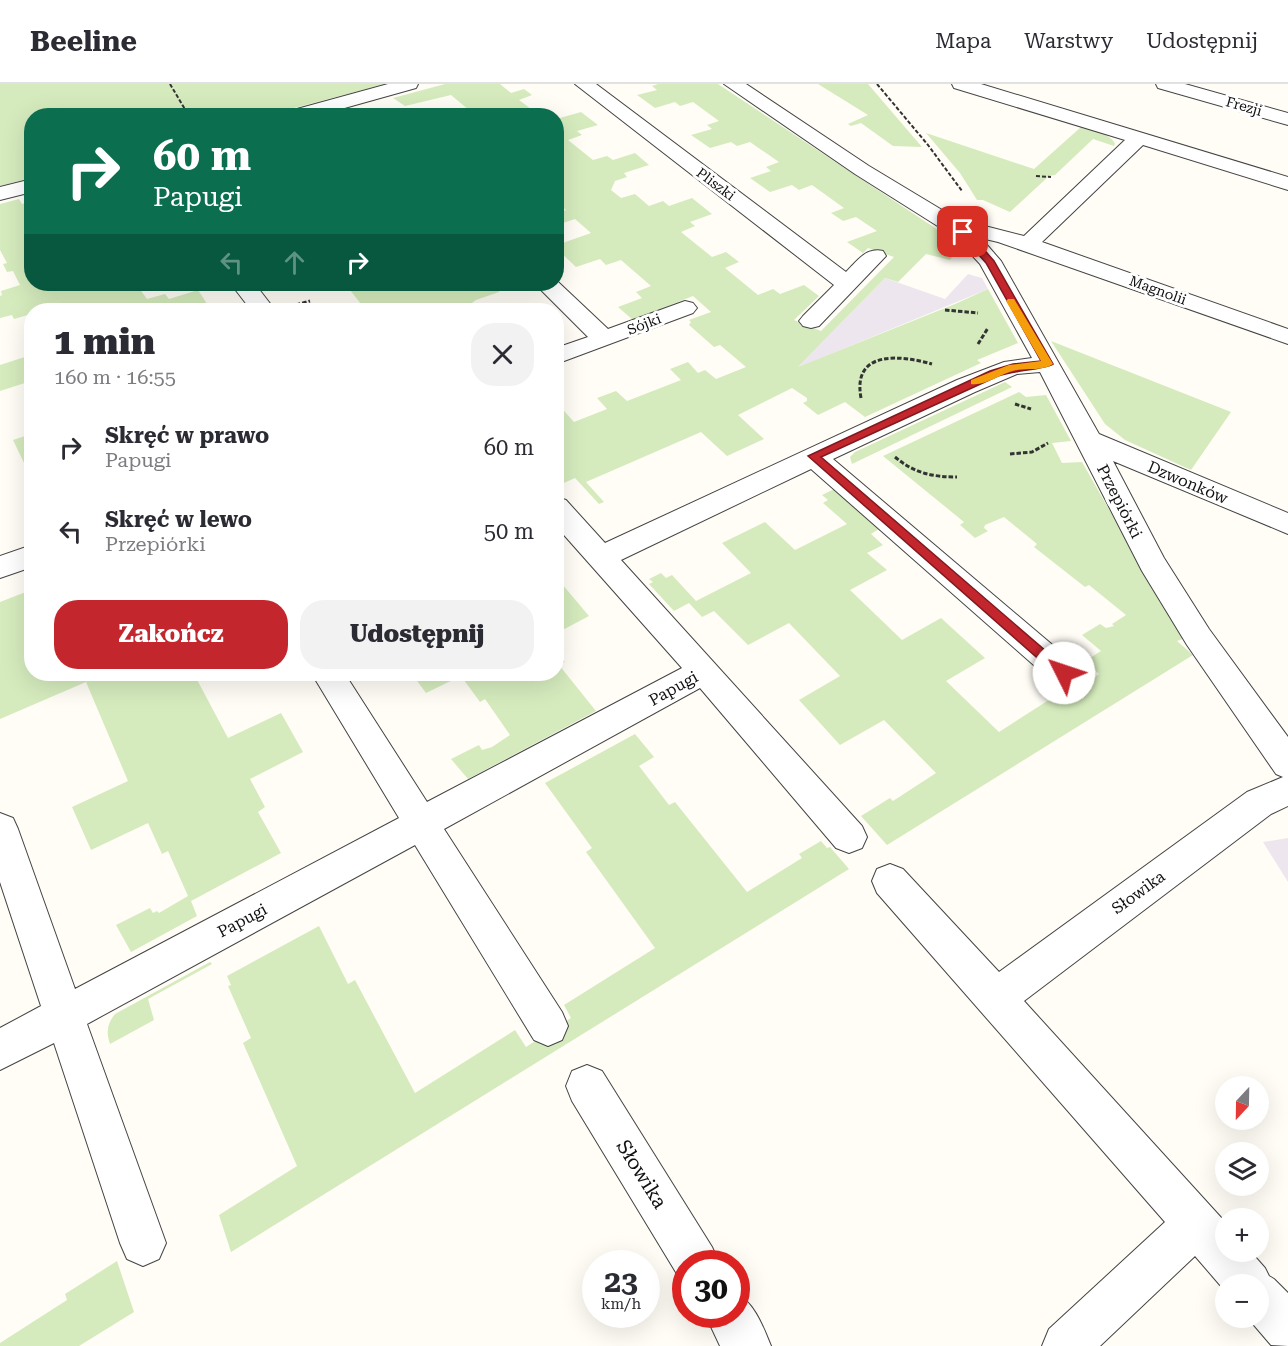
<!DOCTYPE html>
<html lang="pl">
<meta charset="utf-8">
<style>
:root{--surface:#fff;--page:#f2f2f3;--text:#2b2b33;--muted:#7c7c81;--line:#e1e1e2;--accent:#c4262e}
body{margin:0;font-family:"Roboto Serif",serif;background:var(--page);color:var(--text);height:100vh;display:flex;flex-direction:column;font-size:22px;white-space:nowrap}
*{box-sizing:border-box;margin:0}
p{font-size:20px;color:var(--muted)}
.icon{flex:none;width:33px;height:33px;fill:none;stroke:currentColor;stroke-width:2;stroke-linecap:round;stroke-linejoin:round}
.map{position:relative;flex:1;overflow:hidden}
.drawer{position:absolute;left:24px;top:219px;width:540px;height:378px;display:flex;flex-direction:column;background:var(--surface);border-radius:24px;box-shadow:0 6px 24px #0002}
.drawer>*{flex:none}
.banner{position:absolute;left:24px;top:24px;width:540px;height:183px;border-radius:24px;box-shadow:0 6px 24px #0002;background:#0b6e4f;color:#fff;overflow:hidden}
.needle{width:39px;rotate:202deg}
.tools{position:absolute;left:1215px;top:992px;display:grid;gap:12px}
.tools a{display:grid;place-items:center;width:54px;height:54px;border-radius:50%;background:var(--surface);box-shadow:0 6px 24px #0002;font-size:30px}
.speed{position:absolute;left:582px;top:1166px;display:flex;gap:12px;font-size:30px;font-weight:700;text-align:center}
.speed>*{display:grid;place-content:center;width:78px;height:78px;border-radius:50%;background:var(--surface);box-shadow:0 6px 24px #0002;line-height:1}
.speed small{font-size:15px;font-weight:400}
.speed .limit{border:9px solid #d22;background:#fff;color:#111}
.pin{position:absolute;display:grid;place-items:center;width:51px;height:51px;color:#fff;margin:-26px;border-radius:12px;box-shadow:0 3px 9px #0006}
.me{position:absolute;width:66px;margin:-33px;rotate:311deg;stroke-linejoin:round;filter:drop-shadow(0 0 4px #0008)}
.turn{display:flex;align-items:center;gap:21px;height:126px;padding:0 30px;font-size:27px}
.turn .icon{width:78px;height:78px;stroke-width:2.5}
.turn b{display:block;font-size:42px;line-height:51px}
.lanes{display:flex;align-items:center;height:57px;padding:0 30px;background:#0003;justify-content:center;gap:30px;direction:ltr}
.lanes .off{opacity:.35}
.round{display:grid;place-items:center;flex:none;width:63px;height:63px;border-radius:24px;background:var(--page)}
.overview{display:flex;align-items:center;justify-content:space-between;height:102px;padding:0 30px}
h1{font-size:36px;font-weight:800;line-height:45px}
.cta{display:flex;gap:12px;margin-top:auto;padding:12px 30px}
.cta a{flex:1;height:69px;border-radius:24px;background:var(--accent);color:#fff;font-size:24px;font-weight:800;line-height:69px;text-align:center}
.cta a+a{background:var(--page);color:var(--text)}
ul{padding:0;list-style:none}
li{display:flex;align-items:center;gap:18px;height:84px;padding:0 30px}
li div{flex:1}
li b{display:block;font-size:22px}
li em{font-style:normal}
header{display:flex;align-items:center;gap:36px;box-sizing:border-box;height:84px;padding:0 30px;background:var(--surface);border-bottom:2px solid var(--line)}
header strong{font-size:28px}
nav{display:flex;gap:33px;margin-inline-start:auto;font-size:21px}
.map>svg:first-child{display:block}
.industrial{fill:#eee6ef}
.green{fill:#d5ebbd}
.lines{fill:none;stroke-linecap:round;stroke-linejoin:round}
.minor-casing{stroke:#444;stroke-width:2}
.path-far1{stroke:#333;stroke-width:2;stroke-dasharray:4 2;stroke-linecap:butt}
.path{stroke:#333;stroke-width:3;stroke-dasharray:4.5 2;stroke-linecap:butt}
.minor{fill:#fff;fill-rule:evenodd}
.route{fill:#c4262e;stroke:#7f191e;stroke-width:1.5}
.slow{fill:#f59e0b}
.labels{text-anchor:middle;stroke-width:6;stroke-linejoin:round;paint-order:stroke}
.far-street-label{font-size:14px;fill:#111;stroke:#fff}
.street-label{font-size:16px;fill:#111;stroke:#fff}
.near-street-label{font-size:20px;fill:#111;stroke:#fff}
</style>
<header>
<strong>Beeline</strong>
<nav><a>Mapa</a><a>Warstwy</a><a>Udostępnij</a></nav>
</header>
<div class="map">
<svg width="1288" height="1262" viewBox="0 0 1288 1262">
<rect width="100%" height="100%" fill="#fffdf5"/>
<!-- industrial -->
<path class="industrial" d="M968,190L982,194L988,205L797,284L885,194L945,215Z
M1288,754V798L1263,758Z"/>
<!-- green -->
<path class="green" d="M0,0H386L267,31L32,32L31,94L0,102Z
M445,0H500L511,9L524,5L532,11L519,16L539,31H475L451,11L405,22L393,14Z
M658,0H718L935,144L956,160L953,172L950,176L926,170L898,198L885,194L798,283L955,220L988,205L1018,259L977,276L981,279L865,333L845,318L818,331L803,319L807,317V314L792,304L738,331L764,355L727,372L701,348L586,398L604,418L599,420L575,394L557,402V319L574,338L607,325L597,314L616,307L627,317L681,296L670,285L688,278L698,289L705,286L716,295L746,283L720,261L714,263L689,241L691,238L689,236L711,228L693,212L633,236L618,223L642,214L636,208L651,202L621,176L606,181L600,175L576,183L557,165V161L591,149L575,135L560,140L557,136V129L566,126L557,118L556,32H550L555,30L560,34L581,28L598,41L577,47L582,51L568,56L593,76L607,72L613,76L635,69L649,81L624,89L627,93L615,97L611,106L621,114L635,110L649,122L663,117L669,122L692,114L712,130L690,138L695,142L681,148L712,173L726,168L739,178L725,184L758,211L773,205L780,210L804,201L819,212L794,236L821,247L894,173L868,164L863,169L847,158L877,147L856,133L843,137L831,129L844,124L812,101L799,106L792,101L770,108L750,94L771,87L766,83L779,78L750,58L737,62L731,58L710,64L691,51L712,45L707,41L719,37L693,18L680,22L675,18L655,24L637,11L657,6L652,2Z
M818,0H868L922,63L893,62L861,39L851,42L848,40L868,31Z
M1081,43C1091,47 1111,49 1115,60L1114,62L1093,55L1055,91L1049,92L1010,128L983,116H977L960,89L926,49L1034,85Z
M19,115L22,120L31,118L32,200H136L147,215L165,210L169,215L198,206L211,226H32L31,230L14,235L12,231L0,234V212L2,211L1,207L20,201L13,187L7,188L3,180L7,179L0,166V120Z
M365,200H497L501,204L499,208L476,216L462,226H344L361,220L350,206Z
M1051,257L1231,328L1191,386L1125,356L1105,340Z
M31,265V297L0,307V281L31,271L29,266Z
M1005,298L1012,303L852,380L850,373L855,368Z
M1019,308L1026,313L1046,311L1071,357L1052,359L1062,379L1082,378L1159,513L1188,553L1177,557L1193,571L887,761L861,732L890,714L893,717L936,689L884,636L840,661L799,616L840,592L789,539L748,561L714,527L702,533L689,519L674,527L649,500L653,498L649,495L661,489L666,494L672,491L696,517L751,489L722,459L765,438L795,466L847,440L823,419L828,416L822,411L834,405L879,445L871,450L883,461L867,469L887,486L850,506L902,556L941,534L985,574L946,597L999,648L1080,596L1085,600L1099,590L1085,577L1101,567L1082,551L1100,540L1106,544L1114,542L1112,540L1126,531L1089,501L1085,503L1034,463L1037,460L1004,433L985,441L984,444L988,447L975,454L960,441L964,438L883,372Z
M31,350V378L25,381L13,356Z
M562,500L589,532L557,549V503Z
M31,506L32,590H194L228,654L281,629L303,668L250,695L265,723L258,728L281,769L191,817L197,832L131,868L116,841L150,824L153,829L157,827L159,829L188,812L168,767L162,770L148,739L91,766L72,723L128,697L86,598L0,635V518Z
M557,568L565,578L559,581L596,627L468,695L451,675L479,661L482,666L492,663L510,651L485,615L480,618L461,592L426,609L412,590H556Z
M635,650L654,673L639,682L669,721L675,718L747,808L802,774L799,770L821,757L827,764L830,763L849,785L231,1168L219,1131L297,1082L243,959L251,954L228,902L231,901L227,892L319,842L348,900L355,896L415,1009L515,946L526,963L571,934L564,921L655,864L586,768L592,764L545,699Z
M210,878L212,880L148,915L154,936L110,960C106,948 107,940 115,930Z
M117,1177L134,1228L79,1262H0V1259L67,1216L65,1210Z"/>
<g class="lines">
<defs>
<path id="minor" d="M388,0H418L416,4L316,32H284L286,28Z
M575,0H596L846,188C857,177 866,163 883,167L886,172L819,242L811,244L803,242L799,237L803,232L834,201Z
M724,0H746L869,82L967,141L977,140L1024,152L1125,56L954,4L952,0H981L1288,93V106L1143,61L1042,158L1288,245V260L998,158L981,154L1001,177L1099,350L1288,429V450L1113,377L1164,474L1209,545L1288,653V722L1271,730L1024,917L1226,1139V1167H1250L1265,1184L1269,1192L1274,1195L1288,1209V1262L1271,1261L1247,1233H1258V1200H1226V1208L1195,1172L1100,1262H1042L1049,1245L1165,1138L877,809L872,797L877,785L890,780L903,785L999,888L1247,708L1283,693L1276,690L1187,561L1142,487L1040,288L1017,290L975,308L833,375L1075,580L1080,589L1075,598L1064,602L1053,598L811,385L621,476L862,742L867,753L862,764L849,769L836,764L700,604L444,745L562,928L568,942L562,956L548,962L534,956L415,761L87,940L166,1159L159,1175L143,1182L127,1175L120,1159L54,959L0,986V944L41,922L0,798V729L13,734L18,745L75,905L399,734L312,590H345L427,718L682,584L556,442V413L566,416L605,459L957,296L1004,278L1032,274L980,180L955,153L855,90Z
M1156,0H1185L1288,29V41L1158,4Z
M32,95V108L0,116V103Z
M556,196L608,245L685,217L693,219L697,224L693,229L556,280V264L588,253L535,200H556Z
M231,200H255L275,226H251Z
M32,461V483L0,494V472Z
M587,981L602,987L712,1163L719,1179H686V1197L680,1195L572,1017L566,1002L572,987Z
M736,1210C754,1217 764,1245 771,1262H720L705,1230H736Z"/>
</defs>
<!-- minor casing -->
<use href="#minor" class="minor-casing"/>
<!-- path-far1 -->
<path class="path-far1" d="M170,0L189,32
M877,0L928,61L962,107
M1036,92L1051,93"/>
<!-- path -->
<path class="path" d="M296,221L310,217
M300,225L313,221
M945,226L978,229
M978,260L988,244
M861,314C852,266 900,271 932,280
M1015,320L1031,325
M1010,370L1032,368L1048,359
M895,373C914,389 932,393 957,393"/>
<!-- minor -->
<use href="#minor" class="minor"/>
</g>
<!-- route -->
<path class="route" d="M960,146H967L994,177L1053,280C1045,285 1011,287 998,292L821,373L1068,586L1070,589L1068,593H1059L808,372L990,287L1013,280L1041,277L986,179L960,150Z"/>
<!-- slow -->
<path class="slow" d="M1008,215H1014L1053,280C1044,287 1027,284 1016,286C1001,289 986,302 971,300V296L1009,281L1041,277L1006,217Z"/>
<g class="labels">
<!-- far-street labels -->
<g class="far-street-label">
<text transform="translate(1244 22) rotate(16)" y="5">Frezji</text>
<text transform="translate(716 100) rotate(37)" y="5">Pliszki</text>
<text transform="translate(1158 206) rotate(20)" y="5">Magnolii</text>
<text transform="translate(644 240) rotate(-21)" y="5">Sójki</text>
</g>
<!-- street labels -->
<g class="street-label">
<text transform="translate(1188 398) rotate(23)" y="6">Dzwonków</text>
<text transform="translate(1120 417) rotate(63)" y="6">Przepiórki</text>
<text transform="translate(673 604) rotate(-29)" y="6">Papugi</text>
<text transform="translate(1138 808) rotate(-36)" y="6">Słowika</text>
<text transform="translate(242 836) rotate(-28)" y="6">Papugi</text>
</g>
<!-- near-street labels -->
<g class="near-street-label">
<text transform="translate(642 1090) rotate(58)" y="7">Słowika</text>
</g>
</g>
</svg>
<div class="tools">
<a><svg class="needle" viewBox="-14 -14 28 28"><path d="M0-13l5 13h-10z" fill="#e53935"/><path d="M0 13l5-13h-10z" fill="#7c7c81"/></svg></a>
<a><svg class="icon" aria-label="layers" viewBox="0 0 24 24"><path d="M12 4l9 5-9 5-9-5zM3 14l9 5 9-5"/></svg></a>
<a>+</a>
<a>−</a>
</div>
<div class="speed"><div>23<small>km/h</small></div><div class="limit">30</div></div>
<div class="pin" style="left:963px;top:148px;background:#d93025"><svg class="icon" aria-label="arrive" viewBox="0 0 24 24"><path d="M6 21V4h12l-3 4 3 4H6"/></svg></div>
<svg class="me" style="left:1064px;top:589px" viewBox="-20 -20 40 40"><circle r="19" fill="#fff"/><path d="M0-13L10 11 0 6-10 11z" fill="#c4262e"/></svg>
<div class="banner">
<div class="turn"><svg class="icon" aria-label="right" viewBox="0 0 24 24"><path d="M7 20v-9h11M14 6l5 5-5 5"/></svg><div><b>60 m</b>Papugi</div></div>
<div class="lanes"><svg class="icon off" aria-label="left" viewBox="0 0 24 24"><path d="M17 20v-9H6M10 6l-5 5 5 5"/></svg><svg class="icon off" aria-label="ahead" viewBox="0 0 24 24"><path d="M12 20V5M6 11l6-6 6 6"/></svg><svg class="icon" aria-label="right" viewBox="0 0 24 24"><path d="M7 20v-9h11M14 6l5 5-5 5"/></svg></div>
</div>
<section class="drawer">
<div class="overview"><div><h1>1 min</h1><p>160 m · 16:55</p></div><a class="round"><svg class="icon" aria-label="close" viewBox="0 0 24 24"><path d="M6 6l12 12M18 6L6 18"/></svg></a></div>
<ul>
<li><svg class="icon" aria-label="right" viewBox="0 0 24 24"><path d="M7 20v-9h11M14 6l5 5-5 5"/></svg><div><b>Skręć w prawo</b><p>Papugi</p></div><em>60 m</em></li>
<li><svg class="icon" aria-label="left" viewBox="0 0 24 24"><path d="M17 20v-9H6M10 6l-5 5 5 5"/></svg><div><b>Skręć w lewo</b><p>Przepiórki</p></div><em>50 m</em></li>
</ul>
<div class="cta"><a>Zakończ</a><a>Udostępnij</a></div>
</section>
</div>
